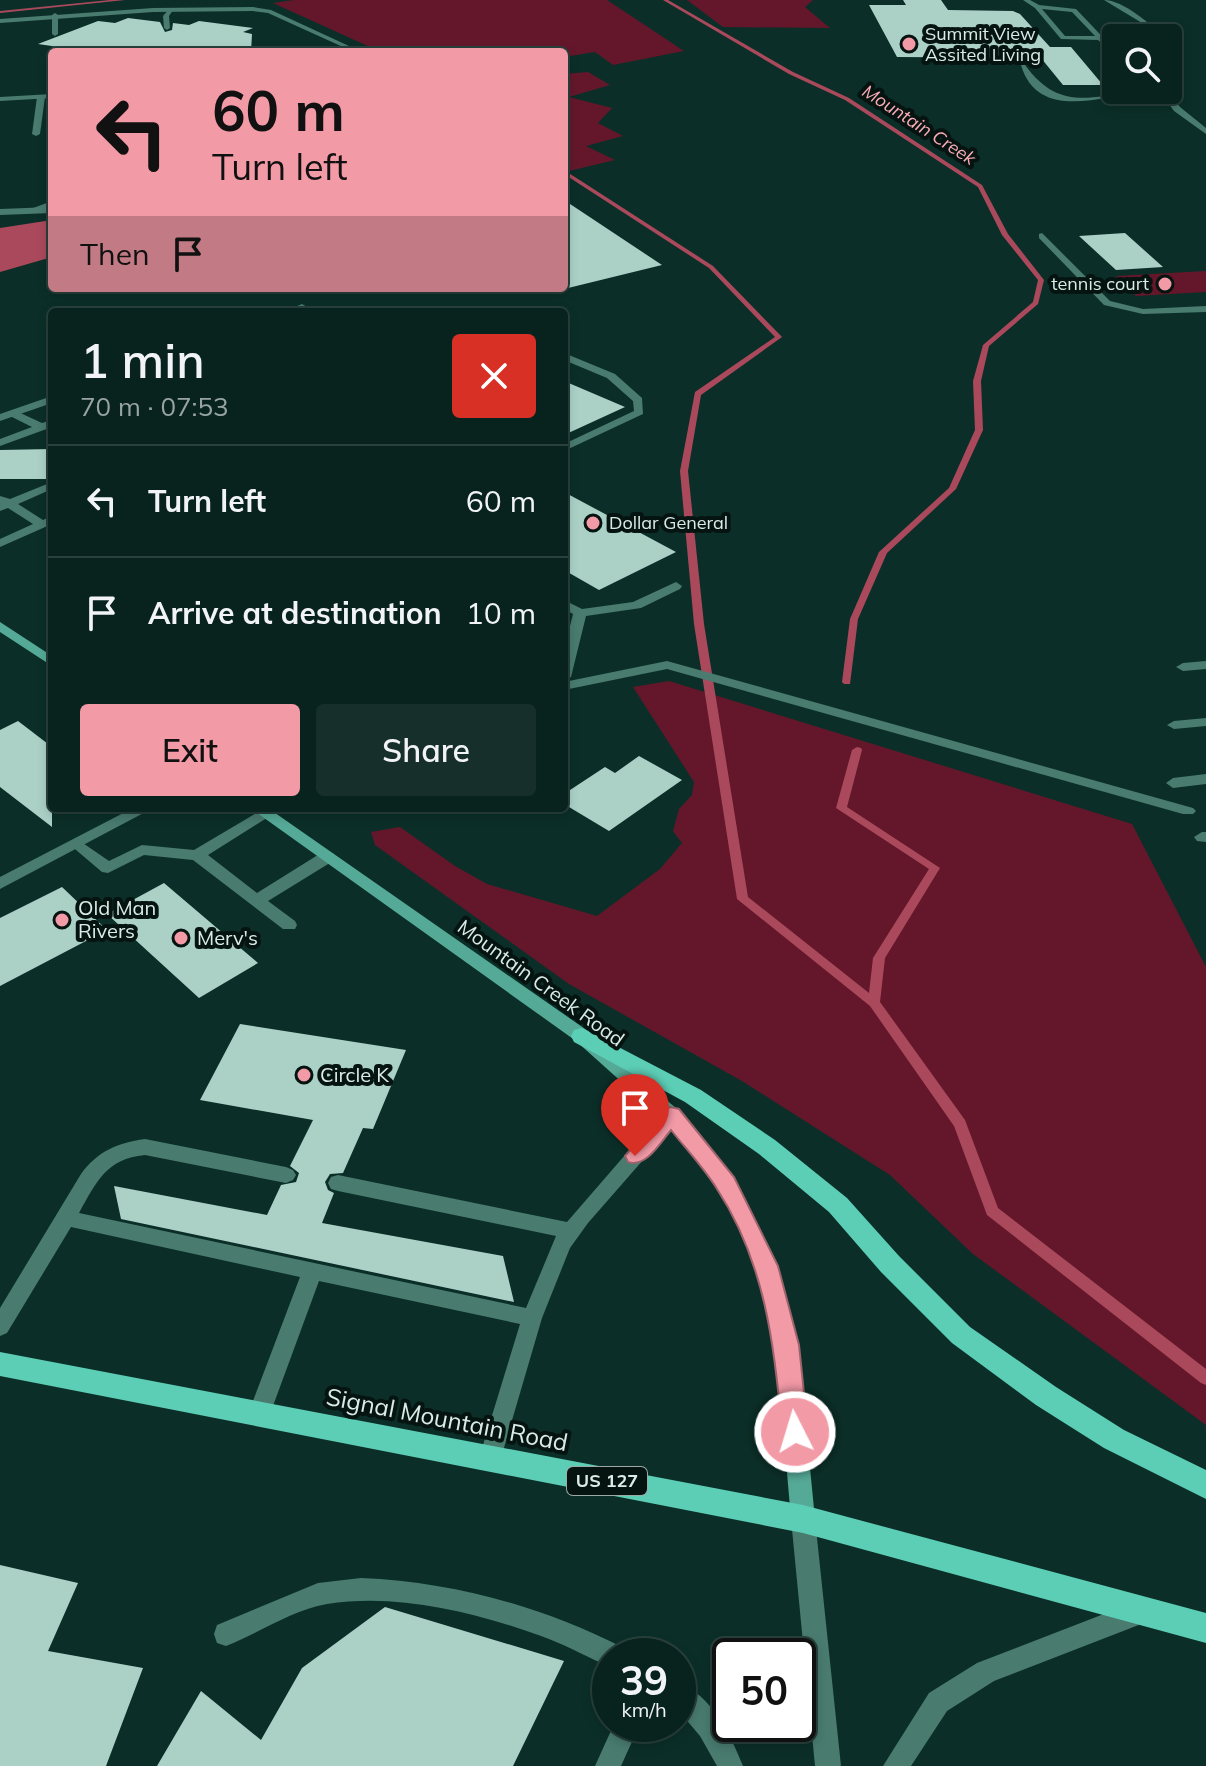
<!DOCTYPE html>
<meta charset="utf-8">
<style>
:root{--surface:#08231e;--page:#162f2b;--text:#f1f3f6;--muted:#98a4a4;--line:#29403c;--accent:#f39aa7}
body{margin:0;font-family:Mulish,sans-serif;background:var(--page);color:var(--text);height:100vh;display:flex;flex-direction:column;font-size:30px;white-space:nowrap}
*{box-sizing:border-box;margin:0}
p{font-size:26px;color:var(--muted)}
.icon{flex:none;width:44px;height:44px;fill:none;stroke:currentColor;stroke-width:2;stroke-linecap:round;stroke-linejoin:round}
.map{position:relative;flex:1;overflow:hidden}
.drawer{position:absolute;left:48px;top:308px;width:520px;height:504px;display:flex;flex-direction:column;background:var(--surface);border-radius:8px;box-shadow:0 4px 12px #0003,0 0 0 2px var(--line)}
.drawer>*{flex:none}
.top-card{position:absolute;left:48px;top:48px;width:520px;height:244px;border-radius:8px;box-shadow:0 4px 12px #0003,0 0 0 2px var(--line);background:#f39aa7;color:#111;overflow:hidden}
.tools{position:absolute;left:1102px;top:24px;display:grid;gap:16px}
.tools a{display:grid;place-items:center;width:80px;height:80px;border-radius:8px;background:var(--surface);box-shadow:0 4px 12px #0003,0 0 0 2px var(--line);font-size:40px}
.speed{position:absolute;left:592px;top:1638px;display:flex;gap:16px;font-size:40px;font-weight:700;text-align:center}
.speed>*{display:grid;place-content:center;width:104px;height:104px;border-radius:50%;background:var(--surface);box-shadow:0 4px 12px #0003,0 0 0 2px var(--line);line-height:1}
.speed small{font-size:20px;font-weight:400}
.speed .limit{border:4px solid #111;border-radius:12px;background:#fff;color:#111}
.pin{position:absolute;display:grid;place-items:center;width:68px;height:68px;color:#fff;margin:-82px -34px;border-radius:50% 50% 50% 0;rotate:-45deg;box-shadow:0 0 8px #0007}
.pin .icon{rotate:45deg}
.me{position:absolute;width:88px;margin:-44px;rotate:355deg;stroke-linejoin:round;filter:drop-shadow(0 0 6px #0008)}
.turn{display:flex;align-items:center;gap:28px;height:168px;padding:0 32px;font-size:36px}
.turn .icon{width:104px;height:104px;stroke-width:2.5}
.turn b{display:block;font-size:56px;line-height:68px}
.then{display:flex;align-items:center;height:76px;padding:0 32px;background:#0003;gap:16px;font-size:30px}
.round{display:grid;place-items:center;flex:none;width:84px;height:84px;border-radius:8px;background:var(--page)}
.head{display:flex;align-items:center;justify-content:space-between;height:136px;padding:0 32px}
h1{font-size:48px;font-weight:600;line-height:60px}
.button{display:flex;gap:16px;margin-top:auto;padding:16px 32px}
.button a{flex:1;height:92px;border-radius:8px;background:var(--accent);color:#111;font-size:32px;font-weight:600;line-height:92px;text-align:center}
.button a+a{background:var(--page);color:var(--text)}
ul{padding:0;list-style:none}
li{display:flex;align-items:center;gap:24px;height:112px;padding:0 32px;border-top:2px solid var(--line)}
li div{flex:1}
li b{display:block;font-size:30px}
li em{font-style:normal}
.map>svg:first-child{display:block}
.green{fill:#64172a}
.water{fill:#ab495c}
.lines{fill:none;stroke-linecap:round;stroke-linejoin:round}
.stream{fill:#ab495c;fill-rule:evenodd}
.building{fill:#abd1c7}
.service{fill:#497b6f;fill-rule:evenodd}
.minor{fill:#497b6f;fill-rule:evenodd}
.secondary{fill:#55aa97;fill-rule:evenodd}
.primary{fill:#5dceb6;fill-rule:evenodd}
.route{fill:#f39aa7;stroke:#9e646d;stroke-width:2}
.poi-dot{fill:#f39aa7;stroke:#061411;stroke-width:3}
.labels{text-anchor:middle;stroke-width:8;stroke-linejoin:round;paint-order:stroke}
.far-poi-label{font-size:18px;fill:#d9ece7;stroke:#061411;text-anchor:start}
.far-water-label{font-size:18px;font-style:italic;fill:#fdadb8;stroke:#061411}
.shield{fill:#061411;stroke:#9aaba7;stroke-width:2}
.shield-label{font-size:18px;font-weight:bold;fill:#d9ece7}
.poi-label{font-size:20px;fill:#d9ece7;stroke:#061411;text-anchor:start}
.street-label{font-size:20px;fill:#d9ece7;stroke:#061411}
.near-street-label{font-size:24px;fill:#d9ece7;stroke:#061411}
</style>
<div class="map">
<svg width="1206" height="1766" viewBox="0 0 1206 1766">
<rect width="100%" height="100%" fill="#0b2f28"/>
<!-- green -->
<path class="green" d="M294,0H607L684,51L613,65L595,52L564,57V52H381L273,3Z
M687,0H813L805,7L830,28L723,27Z
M588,72L610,85L569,97L612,108L598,123L623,136L586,146L615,160L569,171L564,168V74Z
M1206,271V292L1136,296L1116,276Z
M669,681L1132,824L1206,967V1425L973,1254L890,1175L742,1081L569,984L375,845L371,832L400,827L455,866L487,884L597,916L660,869L682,843L673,831L679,809L692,795L694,782L633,687Z"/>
<!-- water -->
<path class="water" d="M52,220V257L0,272V228Z"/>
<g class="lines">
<!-- stream -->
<path class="stream" d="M110,0H125L0,13V11Z
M663,0H668L793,72L849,98L982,185L1008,234L1044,280L1038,304L989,346L981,381L983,430L956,489L887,553L858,619L850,684H844L842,682L850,619L879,552L949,488L975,430L973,381L983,345L1033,302L1038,280L1002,235L978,187L845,100L789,74Z
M564,170L713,266L782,337L701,395L688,471L704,624L748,897L869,993L873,958L929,869L836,808L852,750L857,747L861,748L862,750L847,807L940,868L885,958L880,1002L965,1120L998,1208L1206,1369V1385L1201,1383L987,1215L954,1126L870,1006L737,899L694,624L680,471L695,392L775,337L709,268L564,174Z"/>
</g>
<!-- building -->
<path class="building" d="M903,0H941L948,10L1013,11L1020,14L1050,47H1071L1103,85H1063L1041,58L897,57L869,5H906Z
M128,18L160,22L165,32L172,30L173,23L189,25L199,21L253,28L243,32L252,34L251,52H93L38,44L98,21L115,23Z
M564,200L662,265L564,289Z
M1125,233L1163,267L1116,270L1079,236Z
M564,381L625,407L564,435Z
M52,449V479H0V450Z
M564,492L676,552L599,590L564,570Z
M18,721L52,747V827L0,787V730Z
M639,756L682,780L609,831L564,804V794L605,767L615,773Z
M164,883L258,963L199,998L107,914Z
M62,887L107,930L0,986V918Z
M240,1024L406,1050L373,1129L363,1128L343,1173L330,1174L325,1182L328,1190L334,1193L322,1223L503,1256L514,1302L121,1219L114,1186L267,1215L281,1185L296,1182L299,1173L290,1166L313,1120L200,1100Z
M0,1565L78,1583L48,1651L143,1668L106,1766H0Z
M385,1607L564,1661L513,1766H157L201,1691L261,1740L302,1668Z"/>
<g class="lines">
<!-- service -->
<path class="service" d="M1023,0H1030L1039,5L1076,9L1116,51V57L1098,40L1061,39L1035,8ZM1042,9L1072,12L1095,36H1065Z
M170,8L173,10L169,16L170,28L167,30L164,28L163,16Z
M55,13L58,15V34L55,36L52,34V15Z
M1021,65H1025C1055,106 1083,100 1128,92L1125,90H1145L1170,95L1166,97C1158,96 1149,93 1141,94C1101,95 1038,122 1021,65Z
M41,95L45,97L40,134L36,136L32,134L37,97Z
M52,201V207L32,213L28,210Z
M1042,233L1110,301L1143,309L1206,306V312L1143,314L1104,305L1039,238V234Z
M564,353L615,374L642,398L643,414L564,451V444L634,411L633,401L607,378L564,360Z
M8,411H16L42,423L52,420V427L0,446V439L32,427L8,415Z
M52,482V489L18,504L43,520L52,516V524L0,547V539L33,524L8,508L0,511V496L10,499Z
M676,582L682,586L680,589L641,608L586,616L571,677L564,681V650L573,614L564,609V600L582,609L633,602Z
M1206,661V669L1183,671L1176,667L1183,663Z
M1206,718V726L1174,729L1167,725L1174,721Z
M1206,774V784L1173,788L1166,783L1173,778Z
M265,808L270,810L273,813L270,816L208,855L257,893L321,853H333L335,857L333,861L268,901L295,921L297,925L295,929H283L193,860L144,855L108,873L102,872L69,844L77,839L109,861L142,845L194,850Z
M1202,832H1206V842L1197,841L1194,837Z
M671,1108L678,1110L680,1115L678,1120L588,1223L570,1248L542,1318L501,1458L498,1465L490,1469L482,1465L479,1458L520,1324L319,1281L270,1414L267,1421L259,1424L251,1421L248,1414L300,1277L71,1227L7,1333L0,1336V1308L81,1174C98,1151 117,1143 145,1139L286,1167L293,1170L296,1175L293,1180L286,1183L145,1155C106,1159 97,1181 79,1213L526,1308L556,1236L338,1191L331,1189L328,1183L331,1177L338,1175L567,1222L664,1110Z
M803,1508L811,1511L815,1519L841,1766H815L791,1519L795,1511Z
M361,1578C454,1582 540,1606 622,1647L625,1656H610V1667C589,1658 570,1647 549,1639C482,1614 400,1592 327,1604C292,1610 259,1633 226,1646L217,1643L214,1634L217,1625L318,1583Z
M1140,1600L1149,1603L1152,1612L1149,1621L994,1681L947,1711L911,1766H883L929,1693L977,1663Z
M678,1682C712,1696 730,1734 743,1766H717L700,1736L678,1710Z
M614,1724H640L621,1766H595Z"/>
<!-- minor -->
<path class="minor" d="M1104,0C1123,0 1152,25 1165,38H1158L1142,23Z
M253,7L271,10L362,52H354L268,13L253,11L153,12L0,23V19L153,8Z
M1168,52L1171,58L1168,60Z
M1159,90H1167L1180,107L1206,128V134L1174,111Z
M52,94V98L0,101V97Z
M52,207V213L0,215V209Z
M302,304L307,307L305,309L283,312Z
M52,396V403L0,421V414Z
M667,661L1193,808L1196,811L1193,814H1183L667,669L564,690V682Z
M133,808H153L0,889V877Z"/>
<!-- secondary -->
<path class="secondary" d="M0,622L52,656V666L0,632Z
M250,808H268L588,1031L678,1110L733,1177L777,1266L798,1345L815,1519L811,1527L803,1530L795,1527L791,1519L776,1345L757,1266L719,1188L664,1120L576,1041Z"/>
<!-- primary -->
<path class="primary" d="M582,1028L701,1090L775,1140L847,1198L899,1256L970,1327L1056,1387L1124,1430L1206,1470V1499L1104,1448L1036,1405L952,1343L881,1272L829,1212L759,1154L685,1102L574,1042L571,1036L574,1030Z
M0,1352L803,1505L1206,1613V1643L803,1533L0,1376Z"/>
</g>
<!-- route -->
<path class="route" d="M671,1107L679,1109L734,1177L778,1266L799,1345L808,1432L804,1440L795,1443L786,1440L782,1432C775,1347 765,1262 717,1189C704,1168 686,1149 671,1130C660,1143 646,1168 628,1162L625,1156L664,1109Z"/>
<!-- markers -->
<g class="poi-dot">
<circle cx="909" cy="44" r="8"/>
<circle cx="1165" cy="284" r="8"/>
<circle cx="593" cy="523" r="8"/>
<circle cx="62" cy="920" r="8"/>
<circle cx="181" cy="938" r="8"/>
<circle cx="304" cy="1075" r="8"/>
</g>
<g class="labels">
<!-- far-poi labels -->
<g class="far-poi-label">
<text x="925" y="40">Summit View<tspan x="925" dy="21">Assited Living</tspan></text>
<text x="1149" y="290" text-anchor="end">tennis court</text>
<text x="609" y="529">Dollar General</text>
</g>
<!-- far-water labels -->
<g class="far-water-label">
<text transform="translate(919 125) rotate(33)" y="6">Mountain Creek</text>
</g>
<!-- shield labels -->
<rect class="shield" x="567" y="1467" width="80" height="28" rx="6"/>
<g class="shield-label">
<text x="607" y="1487">US 127</text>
</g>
<!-- poi labels -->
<g class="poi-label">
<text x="78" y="915">Old Man<tspan x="78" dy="23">Rivers</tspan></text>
<text x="197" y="945">Merv's</text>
<text x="320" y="1082">Circle K</text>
</g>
<!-- street labels -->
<g class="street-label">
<text transform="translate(541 983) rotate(36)" y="7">Mountain Creek Road</text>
</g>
<!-- near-street labels -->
<g class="near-street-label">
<text transform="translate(447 1420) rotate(11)" y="8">Signal Mountain Road</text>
</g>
</g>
</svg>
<div class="tools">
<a><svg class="icon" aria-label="search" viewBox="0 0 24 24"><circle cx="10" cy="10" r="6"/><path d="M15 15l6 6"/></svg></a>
</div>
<div class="speed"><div>39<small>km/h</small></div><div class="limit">50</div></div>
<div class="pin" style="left:635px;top:1156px;background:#d93025"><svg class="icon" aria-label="arrive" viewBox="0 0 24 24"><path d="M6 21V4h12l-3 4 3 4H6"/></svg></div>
<svg class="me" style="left:795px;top:1432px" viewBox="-20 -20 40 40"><circle r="17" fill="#f39aa7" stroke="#fff" stroke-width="3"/><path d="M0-11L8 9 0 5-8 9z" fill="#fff"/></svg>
<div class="top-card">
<div class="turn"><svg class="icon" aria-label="left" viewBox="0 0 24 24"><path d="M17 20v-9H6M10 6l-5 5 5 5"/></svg><div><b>60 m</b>Turn left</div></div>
<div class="then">Then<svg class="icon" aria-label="arrive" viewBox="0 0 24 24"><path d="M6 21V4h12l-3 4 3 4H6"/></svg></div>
</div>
<section class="drawer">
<div class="head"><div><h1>1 min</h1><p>70 m · 07:53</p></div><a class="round" style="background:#d93025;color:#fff"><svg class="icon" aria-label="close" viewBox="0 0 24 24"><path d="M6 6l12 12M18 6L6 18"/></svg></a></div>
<ul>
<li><svg class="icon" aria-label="left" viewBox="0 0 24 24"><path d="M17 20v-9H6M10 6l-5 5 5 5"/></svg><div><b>Turn left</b></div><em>60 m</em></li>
<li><svg class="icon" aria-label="arrive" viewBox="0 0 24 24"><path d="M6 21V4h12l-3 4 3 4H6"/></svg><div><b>Arrive at destination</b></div><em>10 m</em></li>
</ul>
<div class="button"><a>Exit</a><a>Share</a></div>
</section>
</div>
